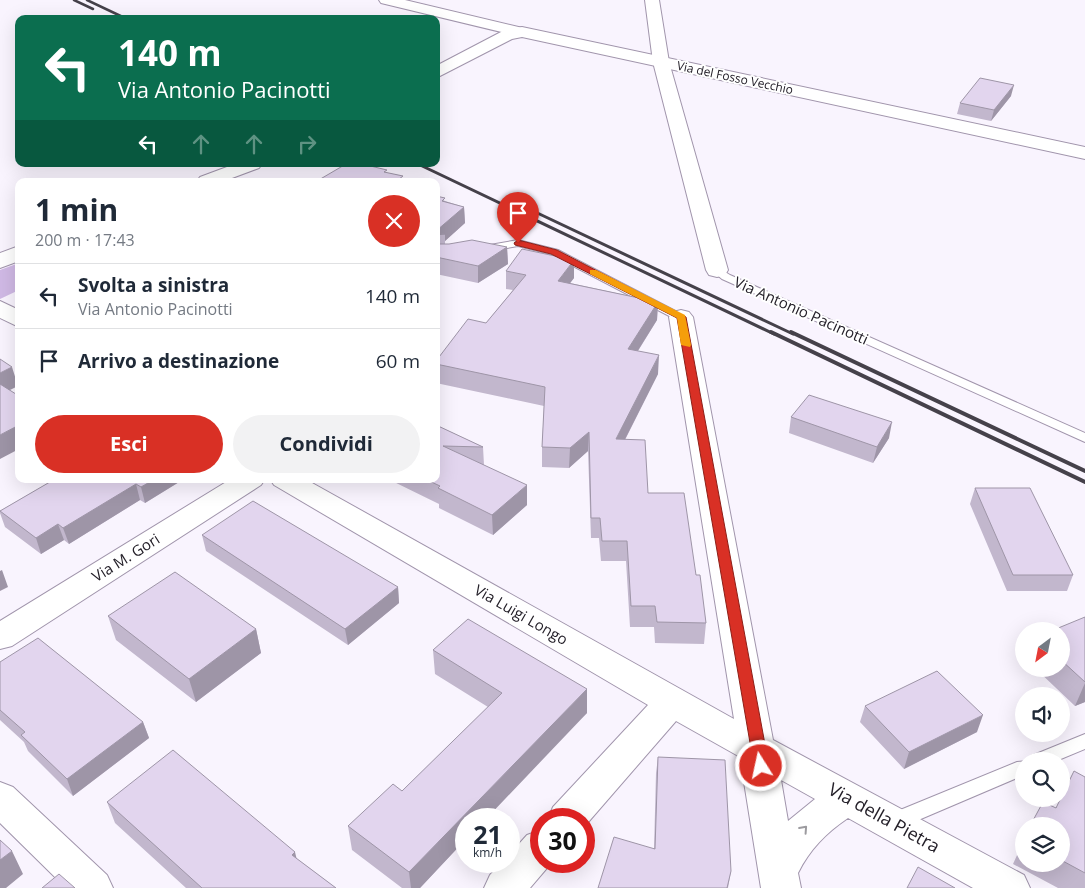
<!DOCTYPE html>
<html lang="it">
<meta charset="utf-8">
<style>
:root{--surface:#fff;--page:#f2f2f3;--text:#1f2937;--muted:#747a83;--line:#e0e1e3;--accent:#d93025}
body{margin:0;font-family:"Open Sans",sans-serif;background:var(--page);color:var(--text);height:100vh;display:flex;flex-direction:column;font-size:19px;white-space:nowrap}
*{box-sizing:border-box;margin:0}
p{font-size:16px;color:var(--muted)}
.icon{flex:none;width:28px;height:28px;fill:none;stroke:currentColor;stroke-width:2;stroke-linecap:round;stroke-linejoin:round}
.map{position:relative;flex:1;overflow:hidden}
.sheet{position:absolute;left:15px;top:178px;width:425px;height:305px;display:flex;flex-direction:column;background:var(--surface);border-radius:10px;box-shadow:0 5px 20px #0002}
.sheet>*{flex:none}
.guide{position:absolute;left:15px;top:15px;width:425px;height:152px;border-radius:10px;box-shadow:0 5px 20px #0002;background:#0b6e4f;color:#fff;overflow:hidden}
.needle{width:32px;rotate:212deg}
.tools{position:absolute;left:1015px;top:622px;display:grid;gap:10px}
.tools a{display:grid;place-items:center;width:55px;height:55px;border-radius:50%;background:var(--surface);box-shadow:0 5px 20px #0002;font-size:25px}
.speed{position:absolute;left:455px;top:808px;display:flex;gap:10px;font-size:25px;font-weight:700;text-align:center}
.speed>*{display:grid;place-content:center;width:65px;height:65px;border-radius:50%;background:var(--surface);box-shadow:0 5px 20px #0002;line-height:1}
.speed small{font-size:12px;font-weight:400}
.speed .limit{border:8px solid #d22;background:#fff;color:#111}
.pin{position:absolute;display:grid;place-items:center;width:42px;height:42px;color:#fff;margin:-51px -21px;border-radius:50% 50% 50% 0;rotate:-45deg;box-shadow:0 0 5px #0007}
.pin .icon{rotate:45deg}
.me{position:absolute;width:55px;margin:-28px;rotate:350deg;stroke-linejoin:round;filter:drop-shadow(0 0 4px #0008)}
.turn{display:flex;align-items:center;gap:18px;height:105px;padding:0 20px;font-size:22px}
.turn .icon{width:65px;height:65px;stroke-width:2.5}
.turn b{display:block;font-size:35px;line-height:42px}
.lanes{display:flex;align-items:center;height:48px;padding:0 20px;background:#0003;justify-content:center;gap:25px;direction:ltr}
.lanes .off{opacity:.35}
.round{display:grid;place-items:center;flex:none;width:52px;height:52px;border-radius:26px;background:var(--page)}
.summary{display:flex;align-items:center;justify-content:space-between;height:85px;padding:0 20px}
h1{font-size:30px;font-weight:700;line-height:38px}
.button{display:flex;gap:10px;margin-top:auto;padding:10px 20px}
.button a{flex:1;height:58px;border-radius:30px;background:var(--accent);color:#fff;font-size:20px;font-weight:700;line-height:58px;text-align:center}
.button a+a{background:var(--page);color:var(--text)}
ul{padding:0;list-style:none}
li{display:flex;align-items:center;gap:15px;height:65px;padding:0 20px;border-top:1px solid var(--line)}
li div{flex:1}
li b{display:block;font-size:19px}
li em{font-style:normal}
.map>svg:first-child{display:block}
.green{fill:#d0b9e5}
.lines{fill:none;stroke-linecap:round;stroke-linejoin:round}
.lane-casing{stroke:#a195ac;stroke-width:2}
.street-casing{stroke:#a195ac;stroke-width:2}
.secondary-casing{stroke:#a195ac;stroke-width:2}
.lane{fill:#fff;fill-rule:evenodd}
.street{fill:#fff;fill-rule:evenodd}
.secondary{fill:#fff;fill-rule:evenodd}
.rail-far2{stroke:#45414a;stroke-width:2.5}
.rail-far1{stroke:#45414a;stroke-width:3}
.rail{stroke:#45414a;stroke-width:4}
.wall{fill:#c2b7cd}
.shaded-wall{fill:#9e95a7}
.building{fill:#e2d5ee;stroke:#9e95a7}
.oneway{stroke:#9c9b9f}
.route{fill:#d93025;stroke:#8d1f18}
.slow{fill:#f59e0b}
.labels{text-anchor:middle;stroke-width:4;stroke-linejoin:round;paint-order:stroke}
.far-street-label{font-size:12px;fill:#242029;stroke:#fff}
.street-label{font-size:15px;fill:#242029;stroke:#fff}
.near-street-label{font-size:18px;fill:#242029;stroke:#fff}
</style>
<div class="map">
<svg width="1085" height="888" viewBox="0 0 1085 888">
<rect width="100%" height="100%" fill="#f9f4fe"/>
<!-- green -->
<path class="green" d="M19,263V290L0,299V270Z"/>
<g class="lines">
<defs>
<path id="lane" d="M518,240L558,250L687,317L685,320H677L550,254L518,246L484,252L479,249L484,246Z
M717,267L730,275L1085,433V442L722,279L711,270Z
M1085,734V749L1056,761H1024V775L902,827L895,829L888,827L885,821L888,815L1017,762L1028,761L1031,756Z"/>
<path id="street" d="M379,0H405L527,29L530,32L522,37L381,3Z
M645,0H659L669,62L728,270L725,275L717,277L709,275L706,270L653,62Z
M0,301L19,310V327L0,318Z
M681,310L689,312L693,317L773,740L1024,875L1030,888H973L848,818C826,833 810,849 798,873L801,888H761L740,757L676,721L584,827V819H548L553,807L648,705L274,485L270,479H305L734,719L669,317L673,312ZM781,780L815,799L788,821Z
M231,479H265L261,485L12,646L0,649V621Z
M0,782L13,787L107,875L113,888H66L0,823Z
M541,830V861H553L530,888H484L490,875L503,861H509V855L527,835Z"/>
<path id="secondary" d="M522,27L1085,147V159L522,37L512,39L436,78V66L501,32Z
M235,164H262L259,168L224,181H197L200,177Z
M19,246V261L0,268V253Z"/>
</defs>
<!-- lane casing -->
<use href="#lane" class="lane-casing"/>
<!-- street casing -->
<use href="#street" class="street-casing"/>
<!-- secondary casing -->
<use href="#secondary" class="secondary-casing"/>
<!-- lane -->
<use href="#lane" class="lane"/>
<!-- street -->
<use href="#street" class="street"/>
<!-- secondary -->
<use href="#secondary" class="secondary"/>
<!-- rail-far2 -->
<path class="rail-far2" d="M74,0L93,9
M87,0L127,19"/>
<!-- rail-far1 -->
<path class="rail-far1" d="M418,164L774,334
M531,210L793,334"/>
<!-- rail -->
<path class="rail" d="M771,332L1085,482
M791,332L1085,471"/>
</g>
<!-- wall -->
<path class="wall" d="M1011,96L991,121L957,114L960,103Z
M436,196L445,201L464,207L465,223L445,241V244L507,247L508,264L478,283L436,274Z
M506,271L574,278L570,283L658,302L657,320L638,351L658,374L625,440L648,493L696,575L706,623L704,644L655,643L654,627H630L626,561H601L599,538H591L588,451L569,468L542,467V447L544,406L436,383V361L486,323L513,290L506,289Z
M791,417L889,438L873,463L789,433Z
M436,425L483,447L484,465L527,505L493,535L439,508V504L388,479H436Z
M55,479H184L145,503L140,500L69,544L64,540L41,554L5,527L0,513V511Z
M975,488L1073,575L1067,591H1007L970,504Z
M202,535L398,587L399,603L348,645L206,551Z
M108,616L256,629L261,653L196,702L116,640Z
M1085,617V702L1075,706L1036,669H1061V631Z
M433,650L587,713L466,819V839L420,888H402L352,850L348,826L402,791L488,707L435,674Z
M0,662L143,722L149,738L73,796L28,751L24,742L0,720Z
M865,706L977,732L904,769L860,722Z
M658,757L731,871L728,888H598L654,849L656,773Z
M1085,777V888H1058L1013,864L1024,840V864H1061V826L1056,808Z
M107,802L297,859L336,888H186L115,823Z"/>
<!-- shaded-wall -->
<path class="shaded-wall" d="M1014,85L1011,96L991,121L994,110Z
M464,207L465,223L445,241V234L436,235V231Z
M507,247L508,264L478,283V266Z
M574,260V278L558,299V281Z
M658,302L657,320L627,368L628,349Z
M659,355L658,374L615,459L616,439Z
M12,367L18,386L0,395V373Z
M892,422L889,438L873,463L877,447Z
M19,425V449L0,459V435Z
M589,432L588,451L569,468L570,448Z
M155,479H184L145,503L141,487Z
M136,484L140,500L69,544L63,528Z
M527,485V505L493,535L492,515Z
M58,524L64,540L41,554L36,538Z
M2,570L8,587L0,591V571Z
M398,587L399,603L348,645L345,629Z
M256,629L261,653L196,702L189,679Z
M1085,683V702L1075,706Z
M587,689V713L486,819H466V839L420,888H411L409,872Z
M983,715L977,732L904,769L909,752Z
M143,722L149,738L73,796L67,779Z
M12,851L23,874L6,888H0V860Z
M295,852L300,873L292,855Z"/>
<!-- building -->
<path class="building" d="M980,78L1014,85L994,110L960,103Z
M346,164H362L387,170L384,172L403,176L398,180L407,181H317Z
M436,196L445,198L442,201L464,207L436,231Z
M436,233L445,234L436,235Z
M472,240L507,247L478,266L436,257V244H449Z
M522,249L574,260L558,281L658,302L628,349L659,355L616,439L645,440L648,493H684L696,575H700L706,623L657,622L655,606H631L627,541H602L600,518H591L589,432L570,448L542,447L545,387L436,364V361L468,319L486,323L526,275L506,271Z
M0,359L12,367L0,373Z
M0,384L19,396V425L0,435Z
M809,395L892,422L877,447L791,417Z
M436,425L483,447L443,446L527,485L492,515L438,488L440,486L425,479H436Z
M55,479H155L141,487L136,484L63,528L58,524L36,538L0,511Z
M975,488H1030L1073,575H1013Z
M253,501L398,587L345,629L202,535Z
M175,572L256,629L189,679L108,616Z
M1085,617V682L1061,660V631H1051Z
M468,619L587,689L409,872L348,826L393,784L402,791L502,693L433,650Z
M38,638L143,722L67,779L21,735L25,732L0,710V662Z
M937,671L983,715L909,752L865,706Z
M173,750L295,852L292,855L336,888H202L107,802Z
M658,757L725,760L731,871L727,888H598L614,837L655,849Z
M1074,771L1085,777V873L1061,860V826H1030L1043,802L1056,808Z
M0,840L12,851L0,860Z
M918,867L955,888H907Z
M59,874L75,888H42Z"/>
<!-- one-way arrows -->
<defs><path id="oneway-chevron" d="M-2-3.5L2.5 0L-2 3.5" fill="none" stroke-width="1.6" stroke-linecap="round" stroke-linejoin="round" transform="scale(1.25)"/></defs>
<use class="oneway" href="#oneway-chevron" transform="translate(804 829) rotate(-48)"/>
<!-- route -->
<path class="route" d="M518,240L557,250L686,317L769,766L767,771L761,773L756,771L754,766L677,318L551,254L515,245L514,243Z"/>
<!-- slow -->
<path class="slow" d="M590,270H596L685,315L691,345L690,347L681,345L677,318L590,274Z"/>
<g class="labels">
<!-- far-street labels -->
<g class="far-street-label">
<text transform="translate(735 78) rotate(12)" y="4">Via del Fosso Vecchio</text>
</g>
<!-- street labels -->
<g class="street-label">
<text transform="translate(801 311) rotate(24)" y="5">Via Antonio Pacinotti</text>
<text transform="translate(126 558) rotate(-32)" y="5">Via M. Gori</text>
<text transform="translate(521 615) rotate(30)" y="5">Via Luigi Longo</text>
</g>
<!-- near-street labels -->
<g class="near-street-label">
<text transform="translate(884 818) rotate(29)" y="6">Via della Pietra</text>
</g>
</g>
</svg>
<div class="tools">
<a><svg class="needle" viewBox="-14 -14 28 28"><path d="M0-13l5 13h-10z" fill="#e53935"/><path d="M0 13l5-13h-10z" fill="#747a83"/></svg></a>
<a><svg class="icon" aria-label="sound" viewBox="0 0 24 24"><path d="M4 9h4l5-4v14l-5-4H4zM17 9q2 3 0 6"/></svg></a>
<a><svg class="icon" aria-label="search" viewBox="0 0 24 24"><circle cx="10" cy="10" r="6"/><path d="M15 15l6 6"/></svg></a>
<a><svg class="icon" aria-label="layers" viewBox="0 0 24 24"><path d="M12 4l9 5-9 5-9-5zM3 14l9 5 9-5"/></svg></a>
</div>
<div class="speed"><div>21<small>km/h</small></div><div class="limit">30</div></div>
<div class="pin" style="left:518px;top:243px;background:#d93025"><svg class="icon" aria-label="arrive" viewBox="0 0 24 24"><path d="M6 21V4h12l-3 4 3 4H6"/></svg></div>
<svg class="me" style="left:761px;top:766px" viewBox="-20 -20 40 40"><circle r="17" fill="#d93025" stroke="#fff" stroke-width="3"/><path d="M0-11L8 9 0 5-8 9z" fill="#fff"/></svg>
<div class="guide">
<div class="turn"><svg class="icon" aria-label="left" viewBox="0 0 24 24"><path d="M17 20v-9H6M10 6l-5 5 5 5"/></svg><div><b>140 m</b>Via Antonio Pacinotti</div></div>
<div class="lanes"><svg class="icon" aria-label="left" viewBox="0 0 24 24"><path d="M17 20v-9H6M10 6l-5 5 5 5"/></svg><svg class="icon off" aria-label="ahead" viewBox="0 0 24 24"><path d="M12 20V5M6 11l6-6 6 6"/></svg><svg class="icon off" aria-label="ahead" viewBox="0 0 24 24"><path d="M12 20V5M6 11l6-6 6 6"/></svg><svg class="icon off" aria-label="right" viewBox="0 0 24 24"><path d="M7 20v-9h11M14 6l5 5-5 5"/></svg></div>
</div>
<section class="sheet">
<div class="summary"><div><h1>1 min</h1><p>200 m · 17:43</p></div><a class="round" style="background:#d93025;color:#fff"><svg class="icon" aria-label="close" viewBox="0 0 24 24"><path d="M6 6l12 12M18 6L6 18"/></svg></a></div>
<ul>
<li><svg class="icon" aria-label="left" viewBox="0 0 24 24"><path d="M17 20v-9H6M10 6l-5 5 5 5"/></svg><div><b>Svolta a sinistra</b><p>Via Antonio Pacinotti</p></div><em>140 m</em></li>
<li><svg class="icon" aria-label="arrive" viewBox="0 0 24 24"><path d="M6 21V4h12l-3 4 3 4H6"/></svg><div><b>Arrivo a destinazione</b></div><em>60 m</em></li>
</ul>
<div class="button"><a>Esci</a><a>Condividi</a></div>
</section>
</div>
